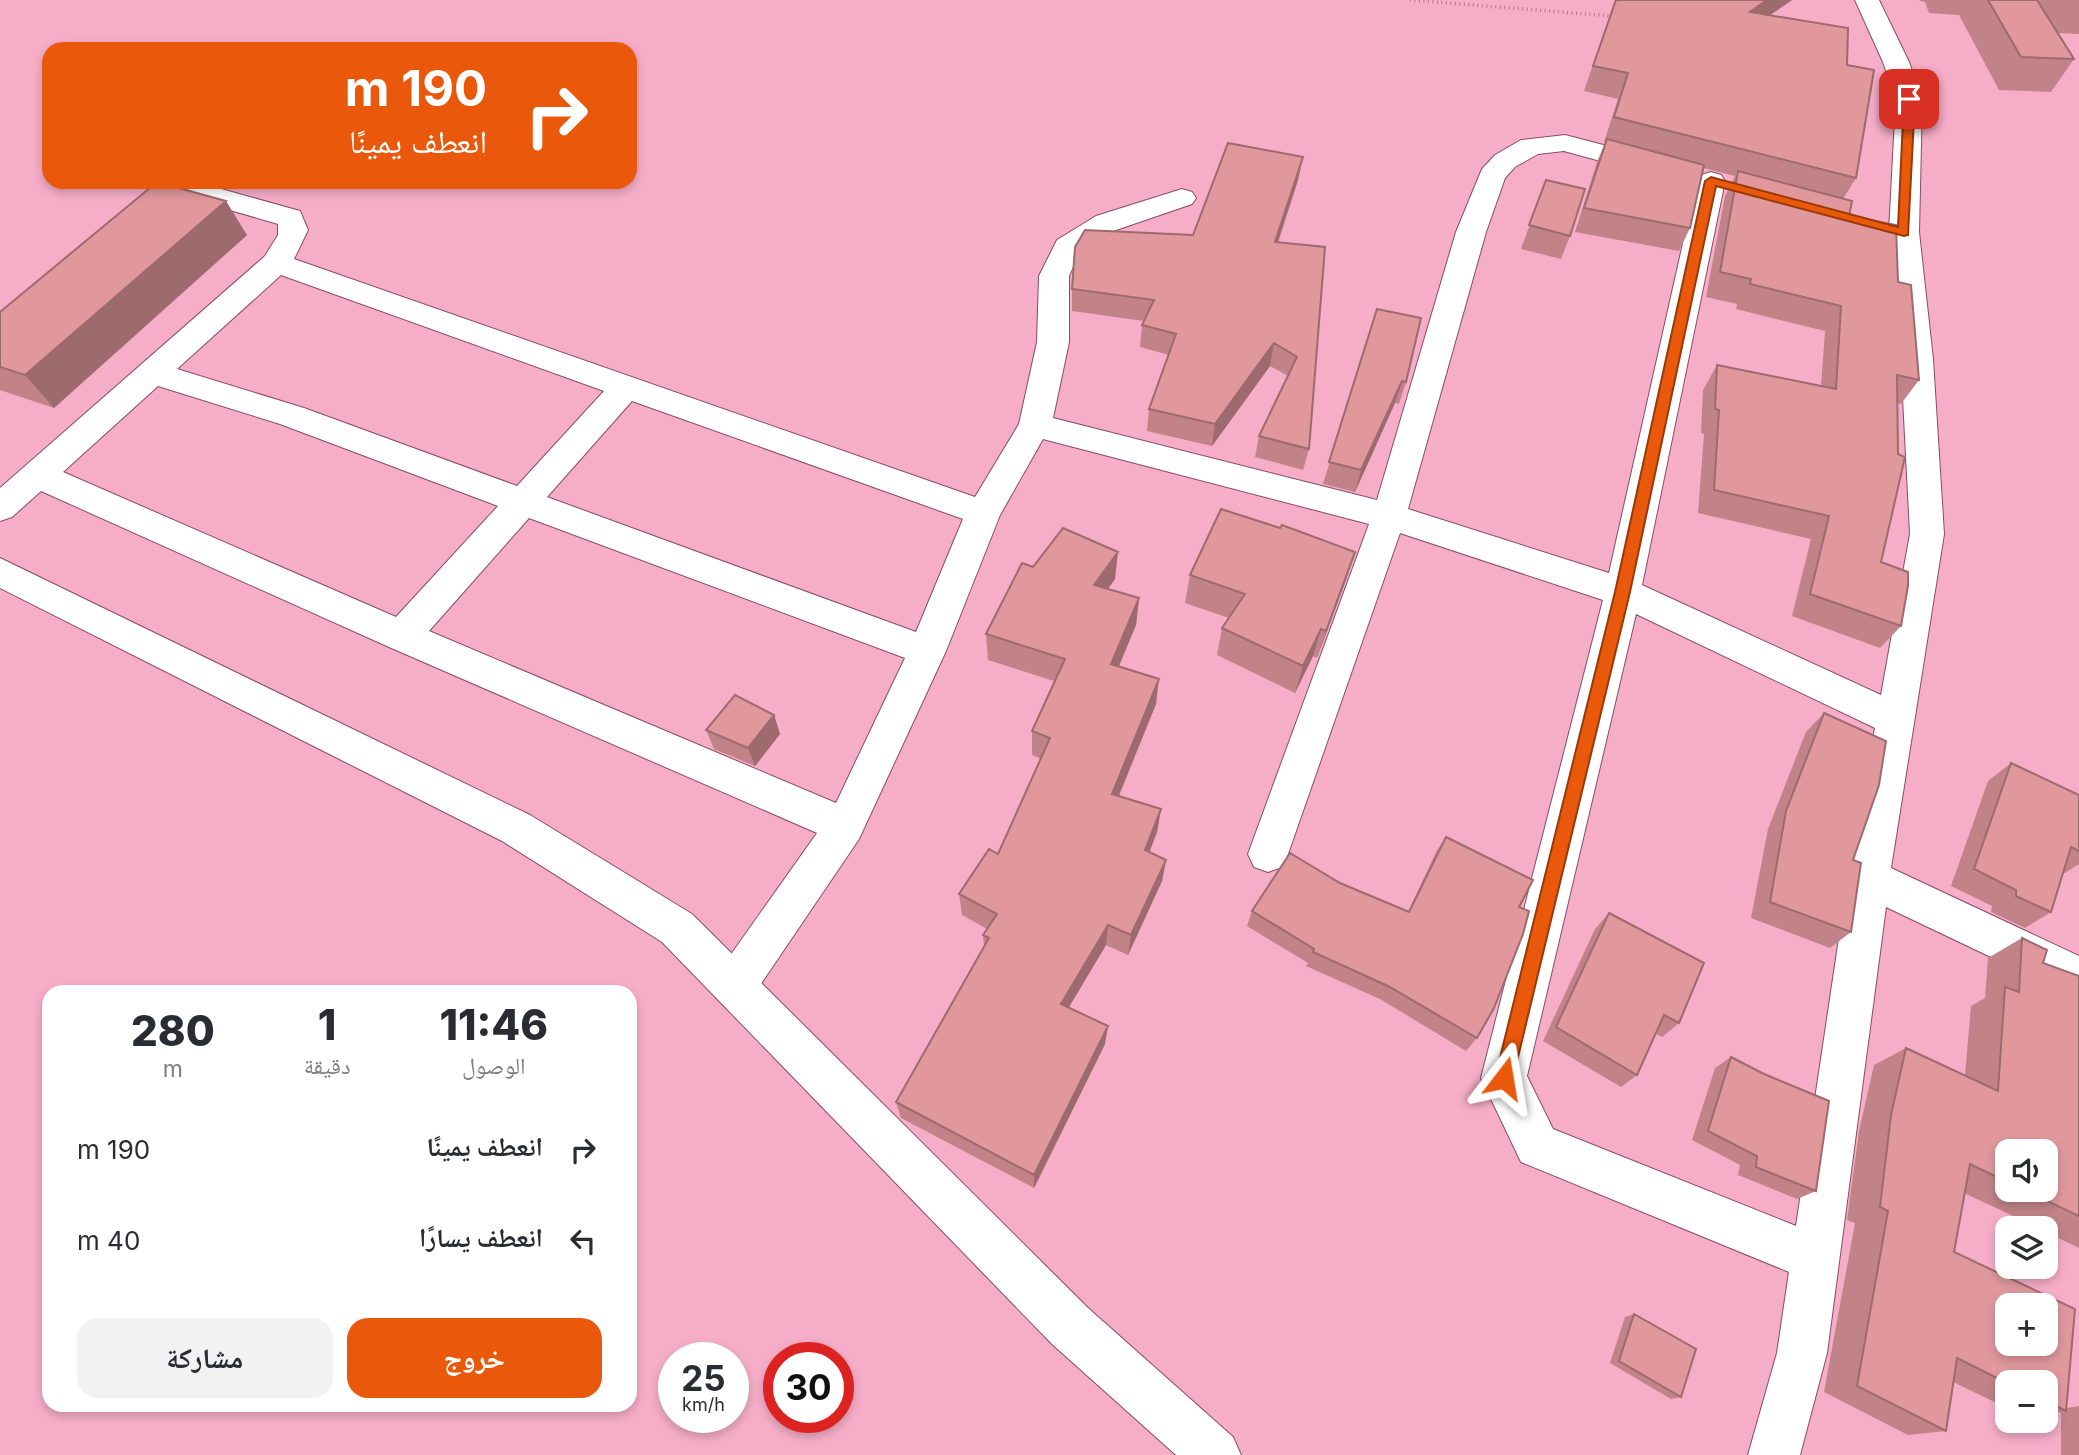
<!DOCTYPE html>
<html lang="ar">
<meta charset="utf-8">
<style>
:root{--surface:#fff;--page:#f2f2f3;--text:#2b2b33;--muted:#7c7c81;--accent:#ea580c}
body{margin:0;font-family:Inter,"Noto Naskh Arabic",sans-serif;background:var(--page);color:var(--text);direction:rtl;height:100vh;display:flex;flex-direction:column;font-size:26px;white-space:nowrap}
*{box-sizing:border-box;margin:0}
p{font-size:23px;color:var(--muted)}
.icon{flex:none;width:38px;height:38px;fill:none;stroke:currentColor;stroke-width:2;stroke-linecap:round;stroke-linejoin:round}
.map{position:relative;flex:1;overflow:hidden;direction:ltr}
.side{position:absolute;left:42px;top:985px;width:595px;height:427px;display:flex;flex-direction:column;background:var(--surface);border-radius:21px;box-shadow:0 4px 10px #0003;direction:rtl}
.side>*{flex:none}
.hud{position:absolute;left:42px;top:42px;width:595px;height:147px;border-radius:21px;box-shadow:0 4px 10px #0003;direction:rtl;background:#ea580c;color:#fff;overflow:hidden}
.controls{position:absolute;left:1995px;top:1139px;display:grid;gap:14px}
.controls a{display:grid;place-items:center;width:63px;height:63px;border-radius:14px;background:var(--surface);box-shadow:0 4px 10px #0003;font-size:35px}
.speed{position:absolute;left:658px;top:1342px;display:flex;gap:14px;font-size:35px;font-weight:700;text-align:center}
.speed>*{display:grid;place-content:center;width:91px;height:91px;border-radius:50%;background:var(--surface);box-shadow:0 4px 10px #0003;line-height:1}
.speed small{font-size:18px;font-weight:400}
.speed .limit{border:10px solid #d22;background:#fff;color:#111}
.pin{position:absolute;display:grid;place-items:center;width:60px;height:60px;color:#fff;margin:-30px;border-radius:14px;box-shadow:0 4px 10px #0006}
.me{position:absolute;width:77px;margin:-38px;rotate:14deg;stroke-linejoin:round;filter:drop-shadow(0 0 5px #0008)}
.turn{display:flex;align-items:center;gap:24px;height:147px;padding:0 35px;font-size:32px}
.turn .icon{width:91px;height:91px;stroke-width:2.5}
.turn b{display:block;font-size:49px;line-height:60px}
.eta{display:flex;justify-content:space-evenly;align-items:center;height:119px;text-align:center}
.eta b{font-size:42px;font-weight:800;line-height:49px}
.primary-button{display:flex;gap:14px;margin-top:auto;padding:14px 35px}
.primary-button a{flex:1;height:80px;border-radius:21px;background:var(--accent);color:#fff;font-size:28px;font-weight:800;line-height:80px;text-align:center}
.primary-button a+a{background:var(--page);color:var(--text)}
ul{padding:0;list-style:none}
li{display:flex;align-items:center;gap:21px;height:91px;padding:0 35px}
li div{flex:1}
li b{display:block;font-size:26px}
li em{font-style:normal}
.map>svg:first-child{display:block}
.lines{fill:none;stroke-linecap:round;stroke-linejoin:round}
.street-casing{stroke:#8a4b65;stroke-width:2}
.secondary-casing{stroke:#8a4b65;stroke-width:2}
.path{stroke:#b0788d;stroke-width:3.5;stroke-dasharray:1 3.5;stroke-linecap:butt}
.street{fill:#fff;fill-rule:evenodd}
.secondary{fill:#fff;fill-rule:evenodd}
.wall{fill:#c18387;fill-rule:evenodd}
.shaded-wall{fill:#9d6a6e}
.building{fill:#e0989d;stroke:#9d6a6e;stroke-width:2;fill-rule:evenodd}
.route{fill:#ea580c;stroke:#983908;stroke-width:2}
</style>
<div class="map">
<svg width="2079" height="1455" viewBox="0 0 2079 1455">
<rect width="100%" height="100%" fill="#f6adc8"/>
<g class="lines">
<defs>
<path id="street" d="M1855,0H1879L1909,62L1922,99L1919,232L1933,359L1944,534L1891,868L2079,956V999L1886,907L1827,1353L1800,1455H1748L1777,1353L1789,1272L1521,1162L1481,1078L1603,600L1400,533L1288,854L1282,867L1268,872L1254,867L1248,854L1369,524L1043,439L1000,515L946,651L859,839L750,1000L735,1006L720,1000L713,985L720,970L817,833L389,647L41,491L12,517L0,521V488L265,256L278,235V224L206,203L153,222L143,219L139,213L143,207L181,191L207,185L300,211L308,230L294,259L975,497L1019,424L1037,342L1039,276L1057,240L1096,216L1182,189L1192,192L1196,198L1192,204L1116,230L1079,253L1069,276V342L1053,418L1377,500L1456,232L1482,169L1495,155L1521,140L1565,135L1661,160L1665,166L1661,172L1651,175L1564,151L1538,154L1515,167L1505,178L1486,232L1408,509L1609,573L1697,181L1701,175L1711,172L1721,175L1725,181L1642,585L1881,695L1910,534L1901,359L1889,232L1896,99L1883,62ZM281,275L604,391L517,486L304,408L177,369ZM158,386L280,424L498,506L396,617L63,472ZM632,401L963,519L916,632L547,497ZM529,518L905,658L836,803L429,631ZM1636,614L1875,728L1848,878L1796,1226L1553,1129L1527,1076Z"/>
<path id="secondary" d="M0,558L530,815L692,914L1088,1308L1233,1437L1241,1455H1176L1052,1344L662,942L502,841L0,588Z"/>
</defs>
<!-- street casing -->
<use href="#street" class="street-casing"/>
<!-- secondary casing -->
<use href="#secondary" class="secondary-casing"/>
<!-- path -->
<path class="path" d="M1410,0L1612,16"/>
<!-- street -->
<use href="#street" class="street"/>
<!-- secondary -->
<use href="#secondary" class="secondary"/>
</g>
<!-- wall -->
<path class="wall" d="M1615,0H1792L1770,15L1847,65L1856,178L1843,199L1849,216L1898,282L1919,380L1901,404L1897,403L1881,562L1901,626L1880,648L1792,616L1811,539L1698,513L1704,434L1701,433L1703,390L1717,365L1821,386L1825,331L1736,309L1737,304L1706,297L1725,196L1735,176L1703,168L1690,228L1679,251L1575,232L1597,162L1605,143L1604,142L1618,99L1584,91Z
M1919,0H2079V34L2057,33L2074,59L2051,92L1999,90L1959,15L1929,13L1925,2L1920,1Z
M1298,180L1278,243L1325,247L1309,449L1303,470L1255,457L1259,436L1288,376L1270,366L1212,446L1147,431L1149,409L1169,355L1140,347L1142,325L1144,321L1072,311V289L1193,235Z
M1546,180L1570,236L1561,259L1521,249Z
M247,235L54,408L0,390V312Z
M1377,309L1406,382L1399,404L1395,403L1355,492L1323,484Z
M1355,552L1317,658L1313,656L1295,693L1217,655L1222,628L1229,618L1185,603L1190,575Z
M1115,579L1108,589L1139,598L1136,625L1118,667L1156,704L1119,796L1161,809L1157,832L1149,852L1166,860L1162,881L1128,955L1106,945L1069,1007L1105,1044L1034,1188L901,1118L896,1102L984,946L983,935L987,929L962,915L959,894L998,854L1041,759L1032,755V731L1054,681L988,660L986,634Z
M1824,713L1853,860L1851,932L1830,948L1751,918L1768,829L1806,732Z
M774,715L780,734L755,766L714,749L706,730Z
M2011,763L2079,795V864L2065,873H2063L2051,912L2025,928L1991,912L1992,906L1951,886L1988,781Z
M1446,837L1519,907L1477,1038L1466,1051L1380,999L1306,966L1308,963L1247,926L1252,911L1340,883L1408,912L1436,852Z
M1609,913L1679,1023L1662,1037L1656,1034L1637,1075L1621,1087L1543,1041L1595,929Z
M2022,938L2043,963L2079,976V1248L2046,1232V1228H2039L1964,1193L1954,1252L2067,1408L2079,1406V1455H2061V1412L2046,1414V1382H2007V1408L1953,1382L1946,1431L1908,1435L1824,1392L1855,1223L1847,1220L1859,1131L1874,1065L1906,1048L1965,1075L1971,1006L1985,998L1988,958ZM2007,1152L2046,1190H2007Z
M1731,1057L1816,1191L1797,1199L1738,1175L1740,1165L1692,1140L1715,1068Z
M1634,1314L1681,1397L1671,1399L1610,1363L1625,1317Z"/>
<!-- shaded-wall -->
<path class="shaded-wall" d="M1767,0H1792L1738,37L1750,12Z
M1303,157L1298,180L1270,265L1275,242Z
M226,201L247,235L54,408L25,375Z
M1274,343L1270,366L1212,446L1215,424Z
M1402,381L1395,403L1355,492L1361,470Z
M1118,552L1115,579L1092,611L1094,585Z
M1355,552L1346,580L1317,658L1326,631Z
M1139,598L1136,625L1109,690L1111,664Z
M1321,629L1313,656L1295,693L1303,666Z
M1159,679L1156,704L1110,817L1112,794Z
M774,715L780,734L755,766L748,748Z
M1161,809L1157,832L1142,872L1145,850Z
M1166,860L1162,881L1128,955L1131,935Z
M1108,925L1106,945L1060,1022L1061,1004Z
M1108,1026L1105,1044L1034,1188V1175Z"/>
<!-- building -->
<path class="building" d="M1616,0H1767L1750,12L1848,28L1847,65L1874,70L1856,178L1614,117L1628,73L1593,66Z
M1988,0H2037L2074,59L2021,57Z
M1607,139L1704,165L1690,228L1584,208Z
M1228,143L1303,157L1275,242L1325,247L1309,449L1259,436L1297,357L1274,343L1215,424L1149,409L1176,334L1142,325L1154,300L1072,289L1075,247L1085,230L1193,235Z
M1738,171L1852,201L1849,216L1896,225L1898,282L1911,285L1919,380L1897,375L1898,454L1905,457L1881,562L1908,572V586L1901,626L1810,594L1829,516L1714,490L1719,410L1715,409L1717,365L1836,389L1841,306L1750,284L1751,279L1720,272Z
M1546,180L1585,189L1570,236L1529,225Z
M157,182L226,201L25,375L0,367V312Z
M1377,309L1421,318L1406,382L1402,381L1361,470L1329,462Z
M1221,509L1280,528L1282,525L1355,552L1326,631L1321,629L1303,666L1222,628L1245,594L1190,575Z
M1063,528L1118,552L1094,585L1139,598L1111,664L1159,679L1112,794L1161,809L1145,850L1166,860L1131,935L1108,925L1061,1004L1108,1026L1034,1175L896,1102L989,938L983,935L997,914L959,894L989,849L998,854L1050,738L1032,731L1065,659L986,634L1022,563L1033,567Z
M735,695L774,715L748,748L706,730Z
M1824,713L1886,741L1879,785L1853,860L1861,863L1851,932L1770,902L1786,811Z
M2011,763L2079,795V851L2071,847L2051,912L2016,896V890L1974,869Z
M1446,837L1533,880L1519,907L1529,911L1523,934L1494,1008L1477,1038L1388,986L1313,952L1314,949L1252,911L1290,853L1340,883L1409,912Z
M1609,913L1704,963L1679,1023L1664,1015L1637,1075L1556,1027Z
M2022,938L2047,950L2043,963L2079,976V1216L2024,1190H2046V1152H2007V1182L1970,1164L1954,1252L2075,1309L2066,1411L2046,1401V1382L2007,1383L1957,1358L1946,1431L1857,1386L1888,1211L1880,1207L1891,1115L1906,1048L1998,1091L2005,987L2019,992ZM2007,1306H2046V1344H2007Z
M1731,1057L1764,1074L1829,1101L1816,1191L1756,1167L1757,1156L1708,1131Z
M1634,1314L1696,1349L1681,1397L1619,1361Z"/>
<!-- route -->
<path class="route" d="M1909,96L1915,99L1908,235L1904,236L1716,186L1630,592L1513,1078L1511,1084L1504,1087L1498,1084L1495,1078L1615,592L1705,181L1711,177L1898,227L1904,99Z"/>
</svg>
<div class="controls">
<a><svg class="icon" aria-label="sound" viewBox="0 0 24 24"><path d="M4 9h4l5-4v14l-5-4H4zM17 9q2 3 0 6"/></svg></a>
<a><svg class="icon" aria-label="layers" viewBox="0 0 24 24"><path d="M12 4l9 5-9 5-9-5zM3 14l9 5 9-5"/></svg></a>
<a>+</a>
<a>−</a>
</div>
<div class="speed"><div>25<small>km/h</small></div><div class="limit">30</div></div>
<div class="pin" style="left:1909px;top:99px;background:#d93025"><svg class="icon" aria-label="arrive" viewBox="0 0 24 24"><path d="M6 21V4h12l-3 4 3 4H6"/></svg></div>
<svg class="me" style="left:1504px;top:1078px" viewBox="-20 -20 40 40"><path d="M0-17L14 15 0 8-14 15z" fill="#ea580c" stroke="#fff" stroke-width="4"/></svg>
<div class="hud">
<div class="turn"><svg class="icon" aria-label="right" viewBox="0 0 24 24"><path d="M7 20v-9h11M14 6l5 5-5 5"/></svg><div><b>190 m</b>انعطف يمينًا</div></div>
</div>
<section class="side">
<div class="eta">
<div><b>11:46</b><p>الوصول</p></div>
<div><b>1</b><p>دقيقة</p></div>
<div><b>280</b><p>m</p></div>
</div>
<ul>
<li><svg class="icon" aria-label="right" viewBox="0 0 24 24"><path d="M7 20v-9h11M14 6l5 5-5 5"/></svg><div><b>انعطف يمينًا</b></div><em>190 m</em></li>
<li><svg class="icon" aria-label="left" viewBox="0 0 24 24"><path d="M17 20v-9H6M10 6l-5 5 5 5"/></svg><div><b>انعطف يسارًا</b></div><em>40 m</em></li>
</ul>
<div class="primary-button"><a>خروج</a><a>مشاركة</a></div>
</section>
</div>
